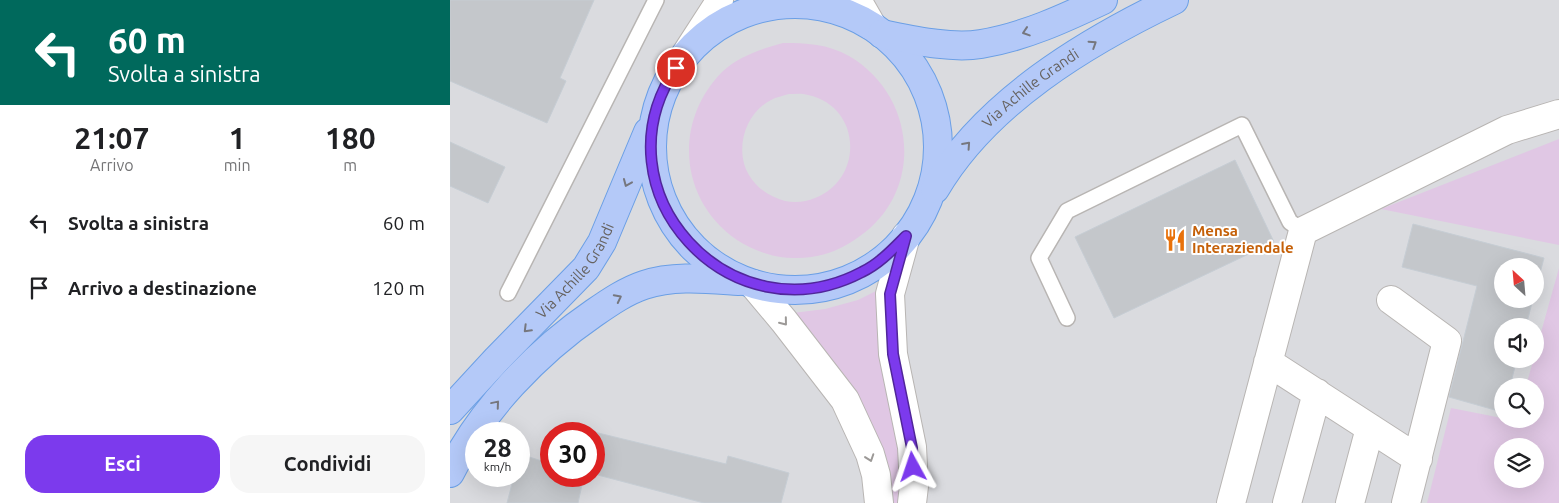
<!DOCTYPE html>
<html lang="it">
<style>
:root{--surface:#fff;--page:#f6f6f6;--text:#202124;--muted:#757577;--accent:#7c3aed}
body{margin:0;font-family:Ubuntu,sans-serif;background:var(--page);color:var(--text);height:100vh;display:flex;flex-direction:column;font-size:19px;white-space:nowrap}
*{box-sizing:border-box;margin:0}
p{font-size:16px;color:var(--muted)}
.icon{flex:none;width:28px;height:28px;fill:none;stroke:currentColor;stroke-width:2;stroke-linecap:round;stroke-linejoin:round}
.map{position:relative;flex:1;overflow:hidden}
.panel{display:flex;flex-direction:column;background:var(--surface);width:450px}
.panel>*{flex:none}
.guide{background:#00695c;color:#fff;overflow:hidden}
.needle{width:32px;rotate:334deg}
.fabs{position:absolute;left:1044px;top:258px;display:grid;gap:10px}
.fabs a{display:grid;place-items:center;width:50px;height:50px;border-radius:50%;background:var(--surface);box-shadow:0 5px 20px #0002;font-size:25px}
.speed{position:absolute;left:15px;top:422px;display:flex;gap:10px;font-size:25px;font-weight:700;text-align:center}
.speed>*{display:grid;place-content:center;width:65px;height:65px;border-radius:50%;background:var(--surface);box-shadow:0 5px 20px #0002;line-height:1}
.speed small{font-size:12px;font-weight:400}
.speed .limit{border:8px solid #d22;background:#fff;color:#111}
.pin{position:absolute;display:grid;place-items:center;width:42px;height:42px;color:#fff;margin:-21px;border:2px solid #fff;border-radius:50%;box-shadow:0 1px 5px #0007}
.me{position:absolute;width:55px;margin:-28px;rotate:355deg;stroke-linejoin:round;filter:drop-shadow(0 0 4px #0008)}
.turn{display:flex;align-items:center;gap:18px;height:105px;padding:0 25px;font-size:22px}
.turn .icon{width:65px;height:65px;stroke-width:2.5}
.turn b{display:block;font-size:35px;line-height:42px}
.eta{display:flex;justify-content:space-evenly;align-items:center;height:85px;text-align:center}
.eta b{font-size:30px;font-weight:700;line-height:35px}
.primary-button{display:flex;gap:10px;margin-top:auto;padding:10px 25px}
.primary-button a{flex:1;height:58px;border-radius:20px;background:var(--accent);color:#fff;font-size:20px;font-weight:700;line-height:58px;text-align:center}
.primary-button a+a{background:var(--page);color:var(--text)}
ul{padding:0;list-style:none}
li{display:flex;align-items:center;gap:15px;height:65px;padding:0 25px}
li div{flex:1}
li b{display:block;font-size:19px}
li em{font-style:normal}
main{display:flex;flex:1;min-height:0}
.map>svg:first-child{display:block}
.industrial{fill:#dadbdf;fill-rule:evenodd}
.green{fill:#e0c7e4;fill-rule:evenodd}
.building{fill:#c4c7cb;stroke:#c6cdd4}
.lines{fill:none;stroke-linecap:round;stroke-linejoin:round}
.service-casing{stroke:#b8b5b3;stroke-width:18}
.minor-casing{stroke:#b8b5b3;stroke-width:30}
.secondary-casing{stroke:#b9b5b2;stroke-width:30}
.primary-casing{stroke:#6b9fe5;stroke-width:30}
.service{stroke:#fff;stroke-width:15}
.minor{stroke:#fff;stroke-width:28}
.secondary{stroke:#fff;stroke-width:28}
.primary{stroke:#b4c9f8;stroke-width:28}
.oneway{stroke:#76777e}
.oneway2{stroke:#9c9997}
.route-casing{stroke:#51269a;stroke-width:12}
.route{stroke:#7c3aed;stroke-width:9}
.labels{text-anchor:middle;stroke-width:4;stroke-linejoin:round;paint-order:stroke}
.street-label{font-size:15px;fill:#66625f;stroke:#fff}
.food-label{font-size:15px;font-weight:bold;fill:#c56008;stroke:#fff;text-anchor:start}
</style>
<main>
<section class="panel">
<div class="guide">
<div class="turn"><svg class="icon" aria-label="left" viewBox="0 0 24 24"><path d="M17 20v-9H6M10 6l-5 5 5 5"/></svg><div><b>60 m</b>Svolta a sinistra</div></div>
</div>
<div class="eta">
<div><b>21:07</b><p>Arrivo</p></div>
<div><b>1</b><p>min</p></div>
<div><b>180</b><p>m</p></div>
</div>
<ul>
<li><svg class="icon" aria-label="left" viewBox="0 0 24 24"><path d="M17 20v-9H6M10 6l-5 5 5 5"/></svg><div><b>Svolta a sinistra</b></div><em>60 m</em></li>
<li><svg class="icon" aria-label="arrive" viewBox="0 0 24 24"><path d="M6 21V4h12l-3 4 3 4H6"/></svg><div><b>Arrivo a destinazione</b></div><em>120 m</em></li>
</ul>
<div class="primary-button"><a>Esci</a><a>Condividi</a></div>
</section>
<div class="map">
<svg width="1109" height="503" viewBox="0 0 1109 503">
<rect width="100%" height="100%" fill="#e8ebf0"/>
<!-- industrial -->
<path class="industrial" d="M0,0H1109V503H0ZM1052,266H1085V299H1052ZM1052,326H1085V359H1052ZM1052,386H1085V419H1052ZM26,434H69V476H26ZM101,434H144V476H101ZM1052,446H1085V479H1052Z"/>
<!-- green -->
<path class="green" d="M333,43C356,43 378,44 399,56C466,95 475,190 410,236C392,250 370,258 347,258C326,259 304,251 287,240C229,200 223,122 272,72C289,56 311,49 333,43ZM339,94C345,94 352,93 358,95C411,106 415,178 365,198C356,202 345,203 335,201C321,197 307,189 299,175C284,150 295,113 321,100C326,97 333,96 339,94Z
M1109,139V245L931,209Z
M1109,268V503H977L1001,408L1067,421V419H1085V386H1076ZM1085,446V479H1052V446Z
M434,287L437,394L455,471L448,503H437L335,314L375,309L408,300Z"/>
<!-- building -->
<path class="building" d="M0,0H144L110,78L116,81L97,123L0,81Z
M0,142L55,167L38,203L0,186Z
M785,160L824,242L664,318L625,237Z
M963,224L1094,258L1085,292V266H1052V299H1083L1076,326H1052V359H1067L1060,386H1052V412L999,397L1027,286L952,267Z
M144,432L276,464L278,456L339,473L331,503H254L144,474Z
M70,454L101,464V476H134L128,503H57L64,476H69Z"/>
<g class="lines">
<defs>
<path id="service" d="M58,293L206,0
M617,318L589,258L617,211L792,125L840,222L853,231"/>
<path id="minor" d="M456,236L440,294L443,354L462,447L464,486L462,503
M303,284L334,321L395,400L420,454L426,475L429,503
M941,300L997,341L956,503
M818,362L968,459
M781,503L853,231L1057,130L1109,114
M837,503L867,393
M900,503L920,428"/>
<path id="secondary" d="M407,0L422,26
M234,57L267,6L269,0"/>
<g id="primary">
<circle cx="345" cy="147" r="143"/>
<path d="M432,34C462,40 501,49 531,44C574,37 615,18 653,0"/>
<path id="s1" d="M485,189C536,102 636,42 724,0"/>
<path id="s2" d="M0,410L47,359L136,268L152,242L198,132"/>
<path d="M0,473C30,411 87,352 144,313C160,302 176,291 194,285C224,275 258,279 289,281"/>
</g>
</defs>
<!-- service casing -->
<use href="#service" class="service-casing"/>
<!-- minor casing -->
<use href="#minor" class="minor-casing"/>
<!-- secondary casing -->
<use href="#secondary" class="secondary-casing"/>
<!-- primary casing -->
<use href="#primary" class="primary-casing"/>
<!-- service -->
<use href="#service" class="service"/>
<!-- minor -->
<use href="#minor" class="minor"/>
<!-- secondary -->
<use href="#secondary" class="secondary"/>
<!-- primary -->
<use href="#primary" class="primary"/>
</g>
<!-- one-way arrows -->
<defs><path id="oneway-chevron" d="M-2-3.5L2.5 0L-2 3.5" fill="none" stroke-width="1.6" stroke-linecap="round" stroke-linejoin="round" transform="scale(1.25)"/></defs>
<g class="oneway">
<use href="#oneway-chevron" transform="translate(576 32) rotate(162)"/>
<use href="#oneway-chevron" transform="translate(643 44) rotate(-33)"/>
<use href="#oneway-chevron" transform="translate(517 145) rotate(-48)"/>
<use href="#oneway-chevron" transform="translate(177 183) rotate(113)"/>
<use href="#oneway-chevron" transform="translate(168 298) rotate(-27)"/>
<use href="#oneway-chevron" transform="translate(77 329) rotate(135)"/>
<use href="#oneway-chevron" transform="translate(46 404) rotate(-50)"/>
</g>
<g class="oneway2">
<use href="#oneway-chevron" transform="translate(334 322) rotate(51)"/>
<use href="#oneway-chevron" transform="translate(420 458) rotate(71)"/>
</g>
<g class="lines">
<defs>
<path id="route" d="M226,68C143,191 281,341 412,272C429,264 442,250 456,236L440,294L443,354L462,448L463,467"/>
</defs>
<!-- route casing -->
<use href="#route" class="route-casing"/>
<!-- route -->
<use href="#route" class="route"/>
</g>
<!-- icons -->
<defs>
<symbol id="restaurant-bare" viewBox="-9 -9 18 18"><path d="M-5-6h1v4h1v-4h1v4h1v-4h1v5L-1.5 .5V6h-2V.5L-5-1ZM5-6V6H3V1.5H1.5Q1.5-4 5-6Z" fill="#e8710a" stroke="#fff" stroke-width="2.5" paint-order="stroke"/></symbol>
</defs>
<g fill-rule="evenodd">
<use href="#restaurant-bare" x="709" y="224" width="32" height="32"/>
</g>
<g class="labels">
<!-- street labels -->
<g class="street-label">
<text dy="5" stroke="none"><textPath href="#s1" startOffset="140">Via Achille Grandi</textPath></text>
<text dy="5" stroke="none"><textPath href="#s2" startOffset="188">Via Achille Grandi</textPath></text>
</g>
<!-- food labels -->
<g class="food-label">
<text x="742" y="236">Mensa<tspan x="742" dy="17">Interaziendale</tspan></text>
</g>
</g>
</svg>
<div class="fabs">
<a><svg class="needle" viewBox="-14 -14 28 28"><path d="M0-13l5 13h-10z" fill="#e53935"/><path d="M0 13l5-13h-10z" fill="#757577"/></svg></a>
<a><svg class="icon" aria-label="sound" viewBox="0 0 24 24"><path d="M4 9h4l5-4v14l-5-4H4zM17 9q2 3 0 6"/></svg></a>
<a><svg class="icon" aria-label="search" viewBox="0 0 24 24"><circle cx="10" cy="10" r="6"/><path d="M15 15l6 6"/></svg></a>
<a><svg class="icon" aria-label="layers" viewBox="0 0 24 24"><path d="M12 4l9 5-9 5-9-5zM3 14l9 5 9-5"/></svg></a>
</div>
<div class="speed"><div>28<small>km/h</small></div><div class="limit">30</div></div>
<div class="pin" style="left:226px;top:68px;background:#d93025"><svg class="icon" aria-label="arrive" viewBox="0 0 24 24"><path d="M6 21V4h12l-3 4 3 4H6"/></svg></div>
<svg class="me" style="left:463px;top:467px" viewBox="-20 -20 40 40"><path d="M0-17L14 15 0 8-14 15z" fill="#7c3aed" stroke="#fff" stroke-width="4"/></svg>
</div>
</main>
